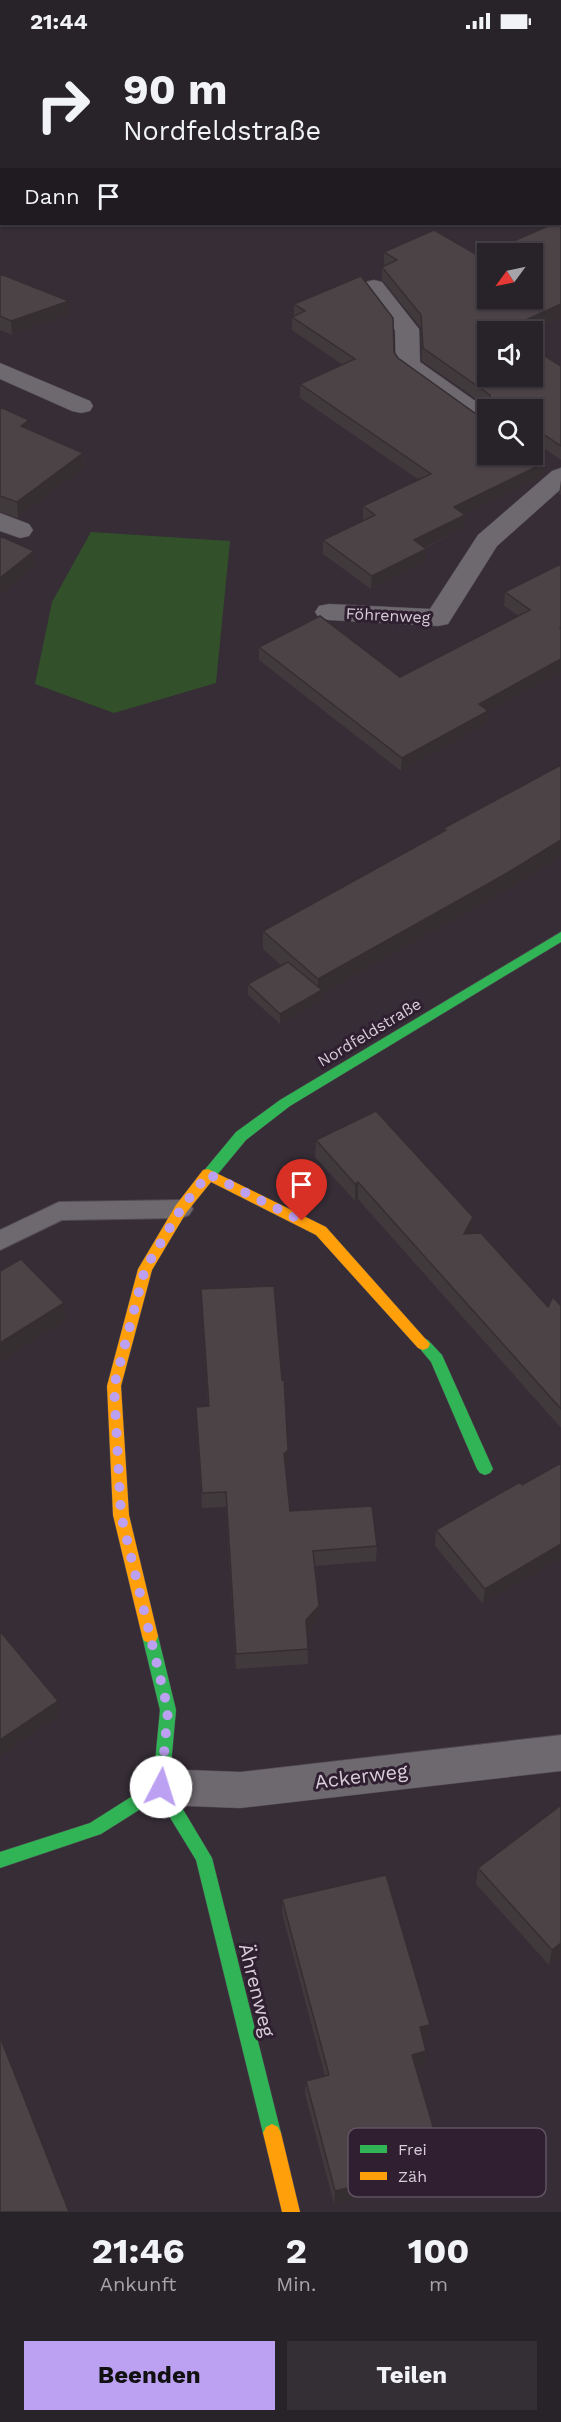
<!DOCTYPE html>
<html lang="de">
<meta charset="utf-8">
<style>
:root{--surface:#282229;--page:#342f35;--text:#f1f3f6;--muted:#a5a4a8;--line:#443f46;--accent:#bca0f2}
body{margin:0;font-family:"Work Sans",sans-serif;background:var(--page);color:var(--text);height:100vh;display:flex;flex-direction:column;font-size:22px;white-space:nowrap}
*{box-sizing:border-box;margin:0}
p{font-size:20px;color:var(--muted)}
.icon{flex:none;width:33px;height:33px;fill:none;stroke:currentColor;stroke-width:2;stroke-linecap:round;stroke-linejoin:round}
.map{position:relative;height:2170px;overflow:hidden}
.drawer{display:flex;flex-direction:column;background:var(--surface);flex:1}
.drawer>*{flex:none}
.hud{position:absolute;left:0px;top:0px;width:561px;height:183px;box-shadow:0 2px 4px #0004,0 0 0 2px var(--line);background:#282229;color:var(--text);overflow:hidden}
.needle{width:39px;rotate:237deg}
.fabs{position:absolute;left:477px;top:201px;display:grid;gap:12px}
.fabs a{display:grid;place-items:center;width:66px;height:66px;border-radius:0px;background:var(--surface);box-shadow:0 2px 4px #0004,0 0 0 2px var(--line);font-size:30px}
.pin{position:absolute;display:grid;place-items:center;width:51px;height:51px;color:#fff;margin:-62px -26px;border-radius:50% 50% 50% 0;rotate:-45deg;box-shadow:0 0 6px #0007}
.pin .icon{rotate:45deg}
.me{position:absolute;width:66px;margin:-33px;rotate:5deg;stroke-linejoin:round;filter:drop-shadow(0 0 4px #0008)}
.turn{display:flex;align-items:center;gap:21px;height:126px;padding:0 24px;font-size:27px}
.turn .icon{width:78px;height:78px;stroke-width:2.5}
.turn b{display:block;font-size:42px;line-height:51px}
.then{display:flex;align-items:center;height:57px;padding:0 24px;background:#0003;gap:12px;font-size:22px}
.eta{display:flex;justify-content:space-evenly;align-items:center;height:102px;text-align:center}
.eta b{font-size:36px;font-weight:700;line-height:42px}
.action{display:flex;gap:12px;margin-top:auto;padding:12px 24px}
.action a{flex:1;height:69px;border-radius:0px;background:var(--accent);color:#111;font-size:24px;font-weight:700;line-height:69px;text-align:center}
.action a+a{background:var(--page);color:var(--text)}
.status{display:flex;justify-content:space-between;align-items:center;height:42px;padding:0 30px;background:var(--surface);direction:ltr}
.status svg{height:16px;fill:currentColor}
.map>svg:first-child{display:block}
.green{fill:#32502a}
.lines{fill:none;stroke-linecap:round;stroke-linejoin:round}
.lane-casing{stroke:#524a52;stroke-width:2}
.street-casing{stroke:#524a52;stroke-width:1}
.fast-casing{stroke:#524a52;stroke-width:1}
.slow-casing{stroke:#524a52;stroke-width:1}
.lane{fill:#6e686f;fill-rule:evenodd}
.street{fill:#6e686f;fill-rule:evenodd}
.fast{fill:#30b455;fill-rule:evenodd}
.slow{fill:#ff9f0a;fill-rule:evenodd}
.wall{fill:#413a3d}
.shaded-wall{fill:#352f32}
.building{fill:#4c4347;stroke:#352f32;stroke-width:1.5;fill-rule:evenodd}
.route{stroke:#bca0f2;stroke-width:10;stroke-dasharray:0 18}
.labels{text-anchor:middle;stroke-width:6;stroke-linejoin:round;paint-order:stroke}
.street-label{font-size:16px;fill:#d8cdd9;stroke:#2f1f31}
.near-street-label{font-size:20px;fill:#d8cdd9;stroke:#2f1f31}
.key{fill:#2f1f31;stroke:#625363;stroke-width:1.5}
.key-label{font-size:16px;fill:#d8cdd9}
</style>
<div class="status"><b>21:44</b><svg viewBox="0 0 49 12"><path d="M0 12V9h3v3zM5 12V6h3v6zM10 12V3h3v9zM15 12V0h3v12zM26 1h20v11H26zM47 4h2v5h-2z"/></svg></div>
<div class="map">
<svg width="561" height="2170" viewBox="0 0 561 2170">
<rect width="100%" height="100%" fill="#362d37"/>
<!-- green -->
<path class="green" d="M91,490L230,499L216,641L114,671L35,642L52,560Z"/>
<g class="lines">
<defs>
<path id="lane" d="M181,1158L189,1161L193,1167L189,1173L181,1176L62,1178L0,1208V1188L59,1160Z"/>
<path id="street" d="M374,238L382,240L419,287L420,320L488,368V387L479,385L399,328L396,323L395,288L362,245L366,240Z
M0,321L90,359L93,364L90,369L81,371L72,369L0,337Z
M561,426V447L497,504L448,582L438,584L329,578L319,576L315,570L319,564L329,562L430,567L478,493L552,429Z
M0,471L29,482L33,488L29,494L20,496L0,489Z
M561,1693V1729L240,1766L161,1763L147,1758L141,1745L147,1732L161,1727L240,1730Z"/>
<path id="fast" d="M561,890V900L290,1064L246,1098L212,1139H202L200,1135L202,1131L236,1090L280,1058Z
M423,1296L428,1298L442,1313L493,1427L490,1431L485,1433L480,1431L477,1427L431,1320L416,1302L418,1298Z
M150,1587L156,1589L158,1594L176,1668L169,1744L212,1816L281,2091L278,2097L272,2100L266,2097L263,2091L196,1818L158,1756L101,1792L0,1826V1810L90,1781L153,1741L160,1668L142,1594L144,1589Z"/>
<path id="slow" d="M208,1127L326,1185L430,1302L428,1306L423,1308L418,1306L316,1193L211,1140L186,1171L152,1228L121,1344L129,1473L158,1594L156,1599L150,1601L144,1599L142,1594L113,1473L107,1344L138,1227L176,1163L203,1128Z
M272,2082L278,2085L281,2091L300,2170H282L263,2091L266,2085Z"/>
</defs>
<!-- lane casing -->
<use href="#lane" class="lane-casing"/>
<!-- street casing -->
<use href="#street" class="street-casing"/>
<!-- fast casing -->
<use href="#fast" class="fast-casing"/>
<!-- slow casing -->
<use href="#slow" class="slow-casing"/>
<!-- lane -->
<use href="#lane" class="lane"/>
<!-- street -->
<use href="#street" class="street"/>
<!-- fast -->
<use href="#fast" class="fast"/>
<!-- slow -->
<use href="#slow" class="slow"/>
</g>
<!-- wall -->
<path class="wall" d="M0,0L2,2V42H0Z
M560,28L561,30V79H560Z
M0,43H2V115H0Z
M561,178V275L529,290H488L561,324V418L542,405L532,403V368H489V366L422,319L421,286L382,238V225L385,223L384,222V210L479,214Z
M0,232L69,259L70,273L12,293L0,288Z
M294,262L394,310L398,316L479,374L543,434L465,472L464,486L425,506L426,507V520L371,547L323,512V498L364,479L363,478V464L419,438L300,356V342L343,323L292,288V275L294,274Z
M0,365L29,378L30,388L83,411L84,426L18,476L0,470Z
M561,438V453L559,452Z
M561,522V630L488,670L487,682L401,729L259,618V605L400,635L519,574L504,564L505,550Z
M561,723V815L501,852L322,952V959L280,982L248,953V942L282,924L263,907V889L443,790L444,786Z
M316,1098L472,1192L548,1265L561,1264V1386L358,1157L355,1159L315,1115Z
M201,1247L288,1424L286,1426L290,1469L377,1504L376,1519L315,1524L319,1564V1579L307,1591L308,1622L236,1627L226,1465L202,1466L197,1381L208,1365Z
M522,1443L483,1562L435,1504L436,1488Z
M478,1826L561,1914L549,1923L476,1842Z
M282,1857L430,1983L428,1997L423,1998L426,2009L425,2023L415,2025L444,2122L442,2135L334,2162L305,2052L306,2039L325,2034L282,1871Z"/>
<!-- shaded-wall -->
<path class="shaded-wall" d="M560,15H561V26H560Z
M69,259L70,273L12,293L11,279Z
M561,262V275L529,290H504V288Z
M29,378L30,393L21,384Z
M83,411L84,426L18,476L17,460Z
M544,421L543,434L453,478L454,465Z
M465,473L464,486L413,511L414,498Z
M426,507V520L371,547L372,534Z
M34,509L35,525L0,553V536Z
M561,617V630L488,670L487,682L401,729L402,716L479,662Z
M561,798V815L501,852L322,952V959L280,982V972L318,951V937Z
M358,1140V1157L355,1159V1142Z
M473,1175L472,1192H464Z
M64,1261L66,1279L0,1320V1301Z
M288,1408V1424L284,1427V1412Z
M561,1502V1517L483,1562L485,1547Z
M319,1564V1579L306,1592V1578Z
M58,1659L59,1675L0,1715V1698Z
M561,1901V1914L549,1923L552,1908Z
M430,1983L428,1997L419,1999L420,1985Z
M426,2009L425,2023L411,2026L412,2013Z
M444,2122L442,2135L334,2162L335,2149Z"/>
<!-- building -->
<path class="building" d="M0,0H191V2H2V29L0,28Z
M330,0H561V15H560V2H331Z
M560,28L561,30V68H560Z
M0,43H2V98L1,101H0Z
M561,178V262L504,288L505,290H488V334H532V306L561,324V404L543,392L532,389V368H490V353L423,306L421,273L382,225L397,218L384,210L434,188L479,214L553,182H560V179ZM488,212H532V256H488Z
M0,232L69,259L11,279L0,274Z
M361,234L393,276L394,310L398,316L479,374L488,375V412H532V411L544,421L454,465L465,473L414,498L426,507L372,534L323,498L375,473L363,464L431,432L300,342L355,317L292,275L305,269L294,262Z
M0,365L29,378L21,384L83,411L17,460L0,454Z
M0,494L34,509L0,536Z
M561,522V585L560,586L561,587V617L479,662L488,669L402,716L259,605L320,574L400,635L530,568L505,550Z
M561,723V798L502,834L318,937L263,889L446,788L444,786Z
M288,920L322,948L280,972L248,942Z
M376,1069L473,1175L464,1192L481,1191L548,1265L553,1255L561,1264V1367L358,1140L355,1142L316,1098Z
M21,1217L64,1261L0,1301V1229Z
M274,1244L282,1338H284L288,1408L284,1412L290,1469L372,1464L377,1504L313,1509L319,1564L306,1578L308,1607L236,1612L226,1450L202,1451L196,1365L209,1364L201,1247Z
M561,1421V1502L485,1547L436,1488L520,1440L522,1443Z
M0,1589L58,1659L0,1698Z
M561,1763V1901L552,1908L478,1826Z
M386,1833L430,1983L420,1985L426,2009L412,2013L444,2122L335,2149L306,2039L329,2033L282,1857Z
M0,1995L69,2170H0Z"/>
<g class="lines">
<!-- route -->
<path class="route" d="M161,1745L168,1668L121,1473L114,1344L145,1227L181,1167L208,1132L302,1179"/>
</g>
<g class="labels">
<!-- street labels -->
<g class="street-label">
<text transform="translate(388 573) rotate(3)" y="6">Föhrenweg</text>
<text transform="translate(369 990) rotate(-31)" y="6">Nordfeldstraße</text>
</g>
<!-- near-street labels -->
<g class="near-street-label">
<text transform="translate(361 1734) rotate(-7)" y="7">Ackerweg</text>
<text transform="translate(257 1948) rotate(76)" y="7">Ährenweg</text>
</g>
</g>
<!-- legend -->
<rect x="348" y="2086" width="198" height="69" rx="9" class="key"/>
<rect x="360" y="2103" width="27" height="8" fill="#30b455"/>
<rect x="360" y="2130" width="27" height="8" fill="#ff9f0a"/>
<g class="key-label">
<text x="398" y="2113">Frei</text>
<text x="398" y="2140">Zäh</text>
</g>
</svg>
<div class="fabs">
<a><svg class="needle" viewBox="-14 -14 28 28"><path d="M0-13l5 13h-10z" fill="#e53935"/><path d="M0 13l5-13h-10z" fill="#a5a4a8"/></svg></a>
<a><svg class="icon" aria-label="sound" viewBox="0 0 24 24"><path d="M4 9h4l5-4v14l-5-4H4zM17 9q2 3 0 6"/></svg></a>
<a><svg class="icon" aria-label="search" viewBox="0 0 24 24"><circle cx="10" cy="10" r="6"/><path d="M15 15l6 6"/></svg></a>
</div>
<div class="pin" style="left:302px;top:1179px;background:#d93025"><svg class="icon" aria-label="arrive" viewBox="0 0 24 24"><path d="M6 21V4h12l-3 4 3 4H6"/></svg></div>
<svg class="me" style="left:161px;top:1745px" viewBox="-20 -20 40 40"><circle r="19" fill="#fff"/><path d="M0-13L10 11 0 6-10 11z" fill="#bca0f2"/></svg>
<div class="hud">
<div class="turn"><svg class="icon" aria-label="right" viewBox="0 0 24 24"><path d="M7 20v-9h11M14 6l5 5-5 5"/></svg><div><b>90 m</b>Nordfeldstraße</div></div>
<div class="then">Dann<svg class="icon" aria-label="arrive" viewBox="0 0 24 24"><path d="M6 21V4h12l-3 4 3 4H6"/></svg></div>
</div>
</div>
<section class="drawer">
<div class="eta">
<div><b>21:46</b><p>Ankunft</p></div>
<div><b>2</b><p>Min.</p></div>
<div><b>100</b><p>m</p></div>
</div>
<div class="action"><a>Beenden</a><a>Teilen</a></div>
</section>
